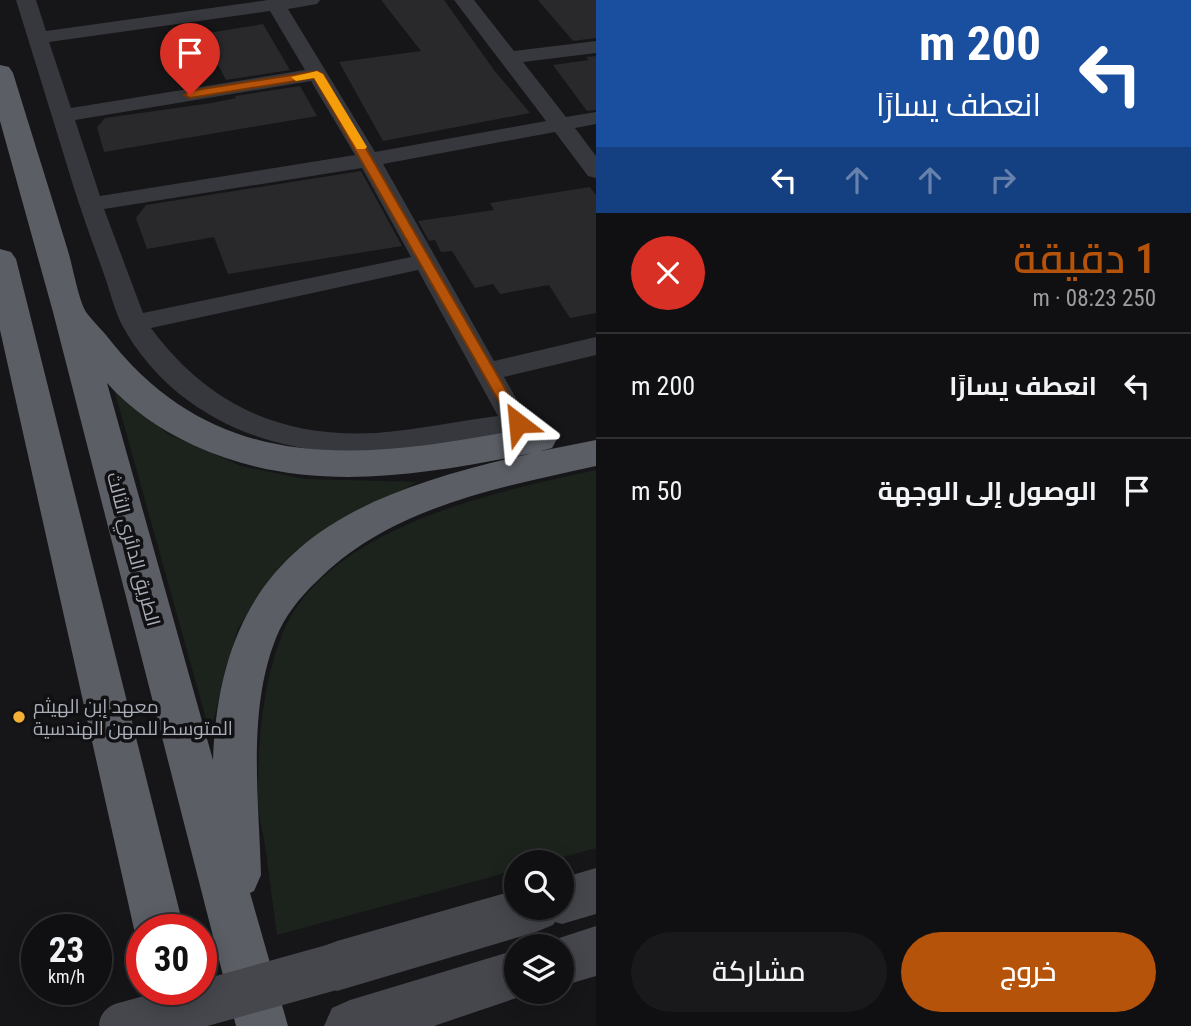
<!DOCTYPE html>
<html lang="ar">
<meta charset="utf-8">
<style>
:root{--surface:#101012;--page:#19191b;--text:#f1f3f6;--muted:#9c9d9f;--line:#303032;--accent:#b45309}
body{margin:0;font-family:"Roboto Condensed",Cairo,sans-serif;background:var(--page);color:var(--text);direction:rtl;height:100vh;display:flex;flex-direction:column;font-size:26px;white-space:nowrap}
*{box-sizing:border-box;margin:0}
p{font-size:23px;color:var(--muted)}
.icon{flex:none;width:38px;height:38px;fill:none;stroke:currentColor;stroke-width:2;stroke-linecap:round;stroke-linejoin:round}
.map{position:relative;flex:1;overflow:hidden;direction:ltr}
.panel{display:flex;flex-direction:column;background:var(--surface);width:595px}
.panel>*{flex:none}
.top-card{background:#1a4fa0;color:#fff;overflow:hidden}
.fabs{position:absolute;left:504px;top:850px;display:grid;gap:14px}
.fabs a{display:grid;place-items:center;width:70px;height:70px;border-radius:50%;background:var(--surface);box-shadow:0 4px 18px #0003,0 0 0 2px var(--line);font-size:35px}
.speed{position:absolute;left:21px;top:914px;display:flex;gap:14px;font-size:35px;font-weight:700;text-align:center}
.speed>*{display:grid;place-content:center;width:91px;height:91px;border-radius:50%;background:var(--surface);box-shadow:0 4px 18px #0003,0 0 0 2px var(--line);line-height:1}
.speed small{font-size:18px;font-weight:400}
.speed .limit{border:10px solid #d22;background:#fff;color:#111}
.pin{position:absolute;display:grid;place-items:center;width:60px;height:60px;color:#fff;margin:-72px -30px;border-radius:50% 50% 50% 0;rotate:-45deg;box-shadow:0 0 7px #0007}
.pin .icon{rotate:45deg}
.me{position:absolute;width:77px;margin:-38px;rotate:331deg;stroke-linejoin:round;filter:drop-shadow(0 0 5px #0008)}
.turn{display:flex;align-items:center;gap:24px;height:147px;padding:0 35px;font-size:32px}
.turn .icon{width:91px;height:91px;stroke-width:2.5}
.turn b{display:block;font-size:49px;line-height:60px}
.lanes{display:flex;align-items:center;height:66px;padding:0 35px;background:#0003;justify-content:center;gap:35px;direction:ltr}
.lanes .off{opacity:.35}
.round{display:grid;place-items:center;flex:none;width:74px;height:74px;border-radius:37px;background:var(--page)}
.overview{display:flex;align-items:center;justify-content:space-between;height:119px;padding:0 35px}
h1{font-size:42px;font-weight:600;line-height:52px;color:var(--accent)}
.action{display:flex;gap:14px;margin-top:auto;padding:14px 35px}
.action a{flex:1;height:80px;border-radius:42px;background:var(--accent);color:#fff;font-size:28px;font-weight:600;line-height:80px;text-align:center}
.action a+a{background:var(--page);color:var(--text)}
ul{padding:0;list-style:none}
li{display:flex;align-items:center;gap:21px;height:105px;padding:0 35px;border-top:2px solid var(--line)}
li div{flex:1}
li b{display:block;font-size:26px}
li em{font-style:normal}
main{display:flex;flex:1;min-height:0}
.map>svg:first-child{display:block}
.green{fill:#1c231d}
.building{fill:#29292c}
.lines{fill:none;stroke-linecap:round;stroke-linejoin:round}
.minor{fill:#37383d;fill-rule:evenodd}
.secondary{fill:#45474d;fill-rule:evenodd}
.trunk{fill:#5b5e65;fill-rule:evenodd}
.secondary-bridge{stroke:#45474d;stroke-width:46}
.route{fill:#b45309;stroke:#753606;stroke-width:2}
.slow{fill:#f59e0b}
.poi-dot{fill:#f2b134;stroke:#111113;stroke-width:2.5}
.labels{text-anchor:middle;stroke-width:7;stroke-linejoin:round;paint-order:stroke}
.street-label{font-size:19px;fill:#a8adb8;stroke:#111113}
.poi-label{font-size:19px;fill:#a8adb8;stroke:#111113;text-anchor:start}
</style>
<main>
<section class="panel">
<div class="top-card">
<div class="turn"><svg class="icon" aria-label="left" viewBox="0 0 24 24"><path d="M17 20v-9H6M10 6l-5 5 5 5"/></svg><div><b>200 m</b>انعطف يسارًا</div></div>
<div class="lanes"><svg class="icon" aria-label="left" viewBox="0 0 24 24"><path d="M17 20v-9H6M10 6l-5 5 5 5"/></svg><svg class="icon off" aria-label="ahead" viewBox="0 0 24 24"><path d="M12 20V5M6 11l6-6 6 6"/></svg><svg class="icon off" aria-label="ahead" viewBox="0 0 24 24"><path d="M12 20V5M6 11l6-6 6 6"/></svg><svg class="icon off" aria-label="right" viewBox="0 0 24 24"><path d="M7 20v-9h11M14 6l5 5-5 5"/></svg></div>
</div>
<div class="overview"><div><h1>1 دقيقة</h1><p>250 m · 08:23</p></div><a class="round" style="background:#d93025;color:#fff"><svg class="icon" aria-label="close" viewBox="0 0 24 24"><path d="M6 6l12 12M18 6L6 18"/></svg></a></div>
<ul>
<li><svg class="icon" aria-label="left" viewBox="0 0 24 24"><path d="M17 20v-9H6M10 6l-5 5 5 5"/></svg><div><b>انعطف يسارًا</b></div><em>200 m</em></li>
<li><svg class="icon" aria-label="arrive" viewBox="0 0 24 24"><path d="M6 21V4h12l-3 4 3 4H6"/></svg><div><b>الوصول إلى الوجهة</b></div><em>50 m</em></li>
</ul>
<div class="action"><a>خروج</a><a>مشاركة</a></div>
</section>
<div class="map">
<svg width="596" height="1026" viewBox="0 0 596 1026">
<rect width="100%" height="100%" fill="#161618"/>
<!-- green -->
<path class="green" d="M114,389L168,434L241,466L305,479L417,482L342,523L276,574L238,628L210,733Z
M596,470V848L541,863H516V870L277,935C273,905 269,875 265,845C262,829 258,813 258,797C258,743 262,685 282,635C326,527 494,492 596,470Z"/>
<!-- building -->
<path class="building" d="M381,0H444L494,70L530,113L383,141L339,62L421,51Z
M538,0H596V38L573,41Z
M263,24L290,70L226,80L202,34Z
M596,56V110L587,111L553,65L589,60L586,57Z
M300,86L317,116L104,152L97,127L105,118L212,103L236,98L235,96Z
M361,171L402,246L228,274L214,237L147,249L136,218L146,205Z
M590,187L596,195V313L570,318L549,285L500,294L493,284L475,288L452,251L441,252L435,240L429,241L418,221L494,210L490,203Z"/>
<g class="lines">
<!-- minor -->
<path class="minor" d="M16,0H36L46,31L268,0H320L317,4L288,9L375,152L546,121L454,0H474L514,51L596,41V53L523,62L566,117L596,112V124L575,128L596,156V178L588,176L555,132L383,164L494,361L596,337V355L504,377L540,441L536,448L526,451L516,448L508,434C451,442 393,456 335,452C247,446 165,404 122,325C115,311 111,295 106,280C95,249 83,217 73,185C54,123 35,61 16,0ZM270,11L305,70L71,108L49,42ZM311,81L355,155L100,196L75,120ZM362,168L411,257L143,313L104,209ZM418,270L498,416C458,421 417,430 376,433C281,438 208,405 151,328Z"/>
<!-- secondary -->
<path class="secondary" d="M596,868V914L562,924L555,922L553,925L536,932L337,991L319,984L312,966L319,948L337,941L516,890V908H562V878Z
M596,926V976L562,986V947H543L544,943Z
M516,950V992H534L434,1026H324L332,1008L350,1000Z"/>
<!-- trunk -->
<path class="trunk" d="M0,65L9,67L13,73C31,132 50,191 68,251C73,267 78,298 86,312C91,319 100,328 106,335C221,485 376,457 539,426L552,430L557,439L552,448L541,451L596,440V466C497,488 390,507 316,582C300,597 284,617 276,638C247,711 259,798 261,875L254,891L250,893L288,1026H236L53,312L0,121ZM107,383C130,409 161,430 193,445C303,496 419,476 533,453C348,495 221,547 213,760Z
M0,249L11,252L16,259L184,929H142V946L134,929L0,330Z"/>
<!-- secondary-bridge -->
<path class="secondary-bridge" d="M122,1026L337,966"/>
</g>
<!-- route -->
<path class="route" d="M317,71L323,74L525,423L523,426H513L314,78L190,98L184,95L190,91Z"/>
<!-- slow -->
<path class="slow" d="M317,71L323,74L367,147L365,149H357L314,78L296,81L291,77Z"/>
<!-- markers -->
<circle class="poi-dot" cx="19" cy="717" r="7"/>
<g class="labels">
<!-- street labels -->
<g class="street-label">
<text transform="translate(134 549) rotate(75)" y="7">الطريق الدائري الثالث</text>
</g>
<!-- poi labels -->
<g class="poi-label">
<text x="33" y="713">معهد إبن الهيثم<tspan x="33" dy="22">المتوسط للمهن الهندسية</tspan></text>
</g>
</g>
</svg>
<div class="fabs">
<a><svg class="icon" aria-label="search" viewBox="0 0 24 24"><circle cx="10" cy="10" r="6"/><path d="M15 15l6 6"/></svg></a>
<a><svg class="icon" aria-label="layers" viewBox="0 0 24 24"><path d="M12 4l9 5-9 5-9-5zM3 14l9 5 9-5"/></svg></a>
</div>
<div class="speed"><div>23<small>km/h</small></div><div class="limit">30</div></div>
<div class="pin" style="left:190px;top:95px;background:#d93025"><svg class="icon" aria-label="arrive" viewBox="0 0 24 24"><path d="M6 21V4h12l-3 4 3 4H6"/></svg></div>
<svg class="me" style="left:518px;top:423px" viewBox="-20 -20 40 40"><path d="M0-17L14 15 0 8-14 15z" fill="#b45309" stroke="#fff" stroke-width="4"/></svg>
</div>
</main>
